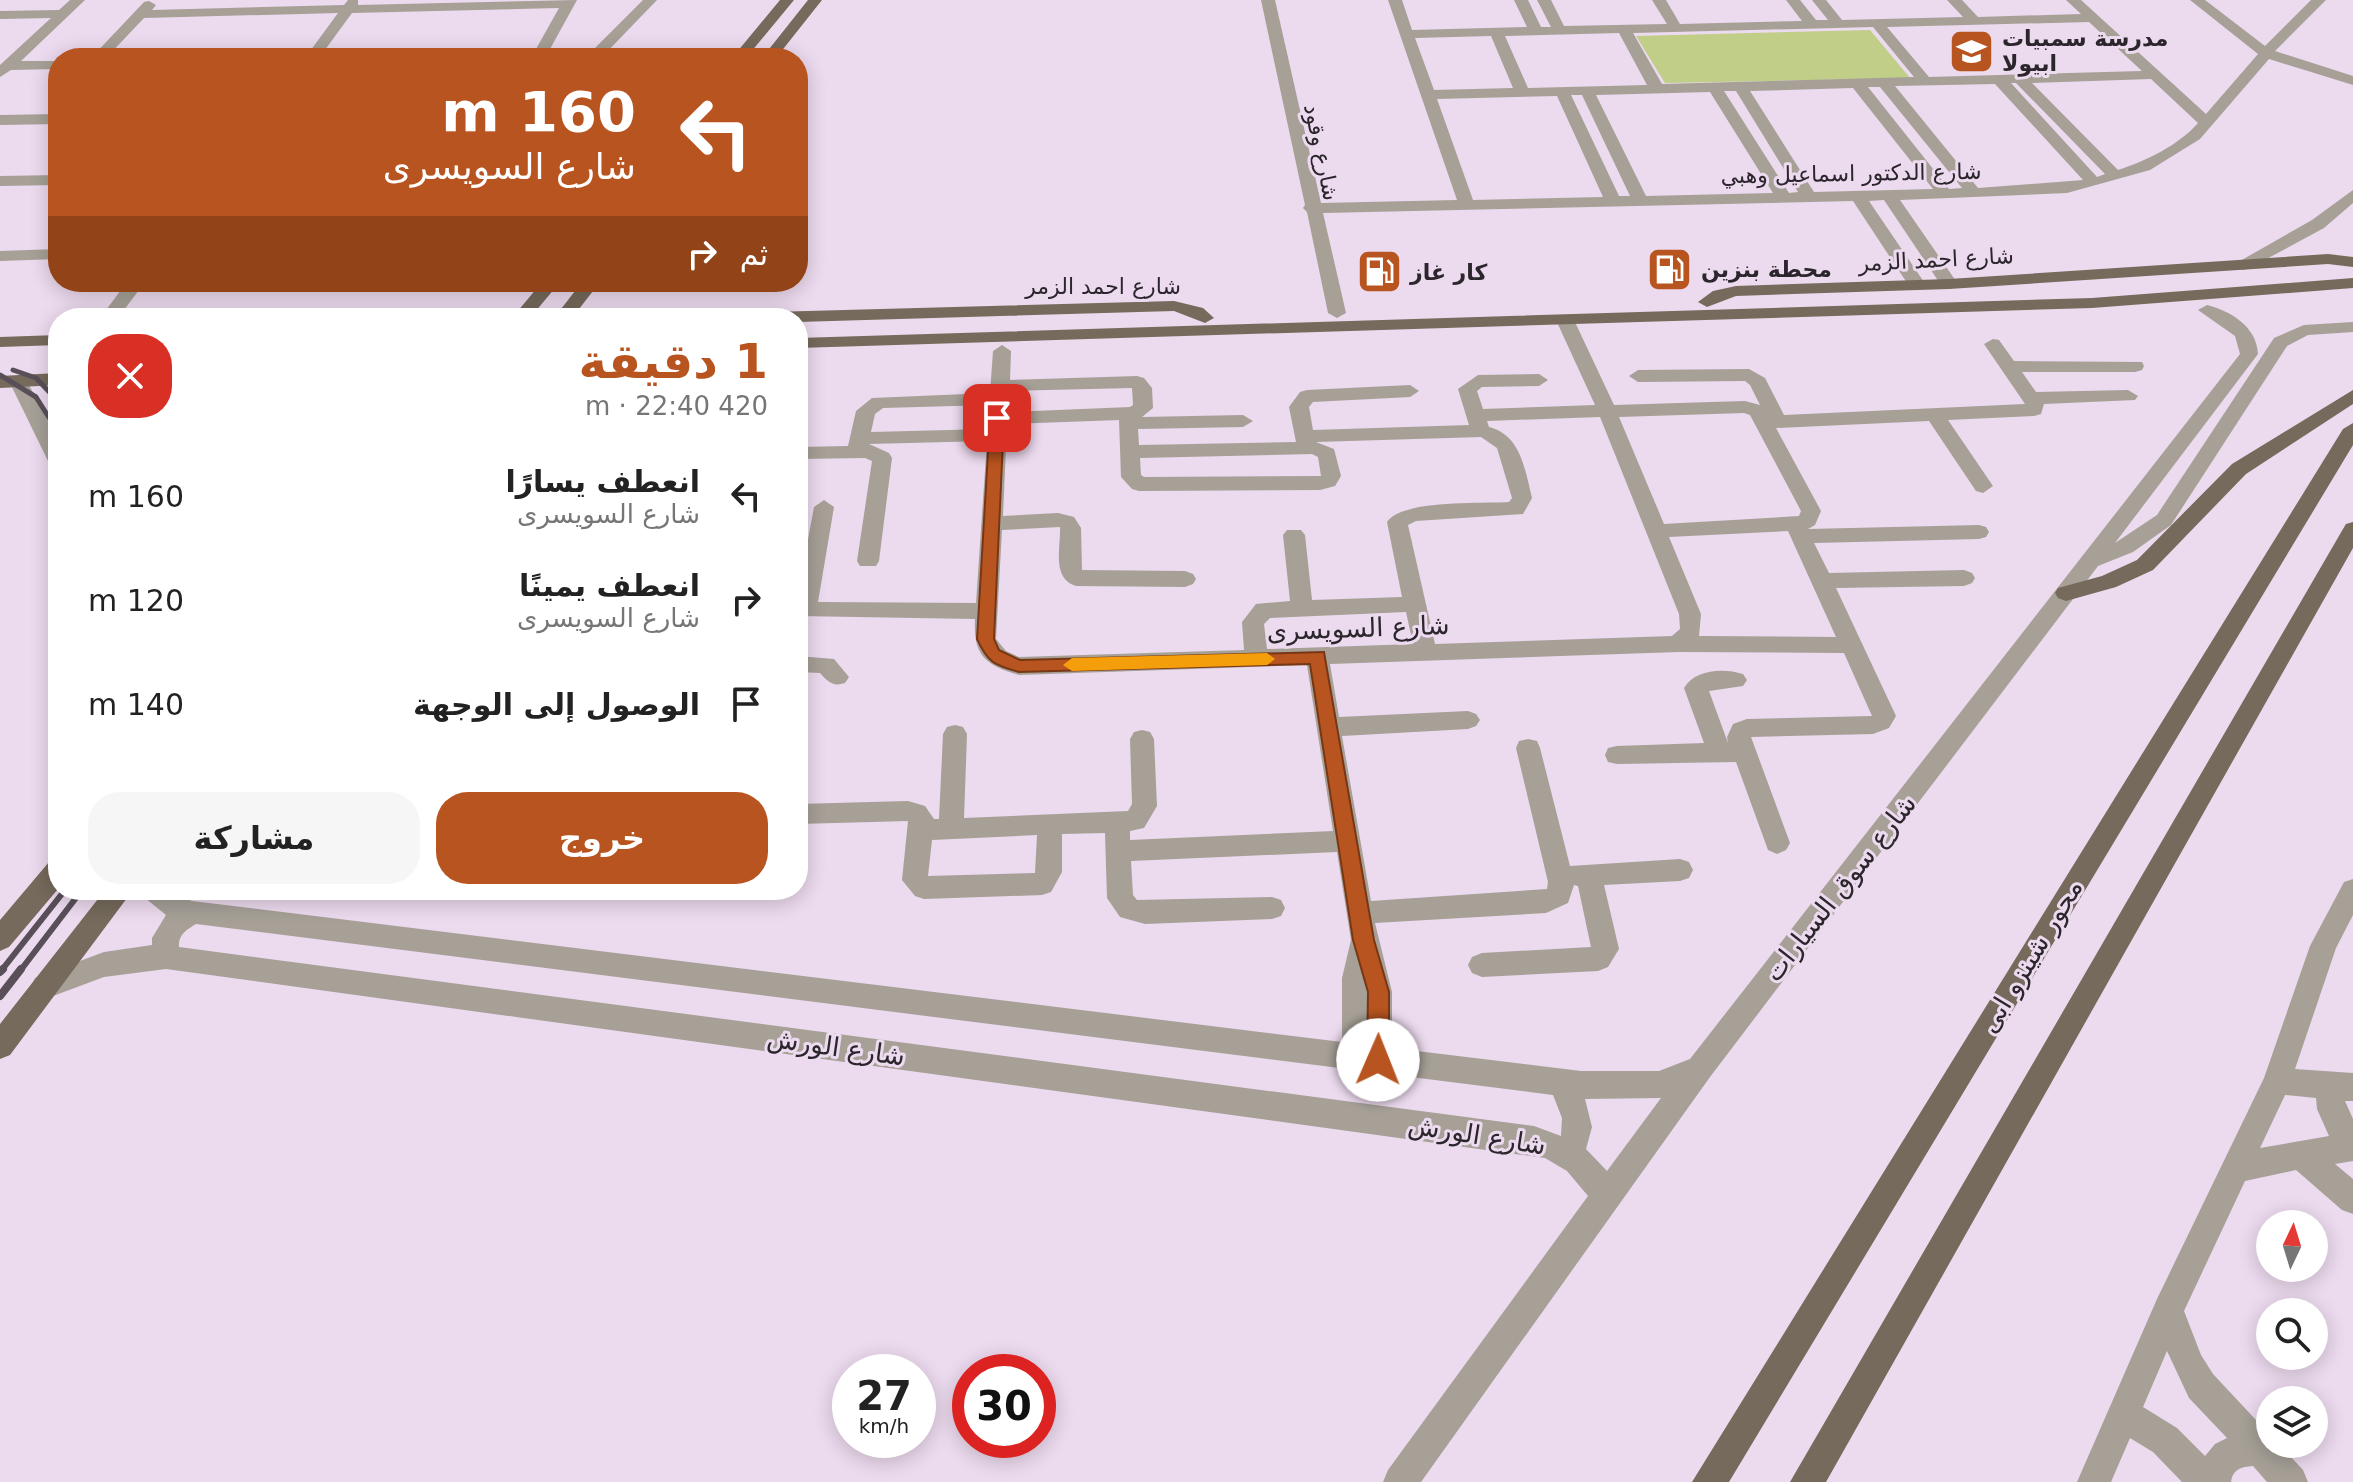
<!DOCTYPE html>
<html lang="ar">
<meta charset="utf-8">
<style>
:root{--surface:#fff;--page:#f6f6f6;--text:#222;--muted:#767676;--accent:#b8541f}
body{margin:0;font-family:"DejaVu Sans",Cairo,sans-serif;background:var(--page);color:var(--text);direction:rtl;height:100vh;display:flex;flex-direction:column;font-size:30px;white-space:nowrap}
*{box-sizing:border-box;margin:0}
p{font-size:26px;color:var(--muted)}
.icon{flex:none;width:44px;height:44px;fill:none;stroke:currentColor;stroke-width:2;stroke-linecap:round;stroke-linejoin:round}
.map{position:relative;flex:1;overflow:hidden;direction:ltr}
.side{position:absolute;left:48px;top:308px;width:760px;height:592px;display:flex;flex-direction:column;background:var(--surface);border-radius:32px;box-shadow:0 4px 20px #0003;direction:rtl}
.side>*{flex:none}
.hud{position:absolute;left:48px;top:48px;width:760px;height:244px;border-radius:32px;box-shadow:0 4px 20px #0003;direction:rtl;background:#b8541f;color:#fff;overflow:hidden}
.needle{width:52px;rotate:4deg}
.fabs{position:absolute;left:2256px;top:1210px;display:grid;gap:16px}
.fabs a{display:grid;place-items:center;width:72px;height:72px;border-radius:50%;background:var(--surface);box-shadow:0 4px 20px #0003;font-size:40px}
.speed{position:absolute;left:832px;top:1354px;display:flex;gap:16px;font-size:40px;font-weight:700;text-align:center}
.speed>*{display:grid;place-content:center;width:104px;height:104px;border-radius:50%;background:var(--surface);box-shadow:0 4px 20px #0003;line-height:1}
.speed small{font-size:20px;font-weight:400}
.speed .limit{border:12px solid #d22;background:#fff;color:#111}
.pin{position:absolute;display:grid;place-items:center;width:68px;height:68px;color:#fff;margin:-34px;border-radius:16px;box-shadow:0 4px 12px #0006}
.me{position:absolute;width:88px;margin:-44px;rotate:1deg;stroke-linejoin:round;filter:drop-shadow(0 0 6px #0008)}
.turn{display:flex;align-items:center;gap:28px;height:168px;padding:0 40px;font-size:36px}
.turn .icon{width:104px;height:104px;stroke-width:2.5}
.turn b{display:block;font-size:56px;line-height:68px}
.then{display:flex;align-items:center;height:76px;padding:0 40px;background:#0003;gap:16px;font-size:30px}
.round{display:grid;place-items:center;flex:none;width:84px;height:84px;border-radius:32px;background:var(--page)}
.headline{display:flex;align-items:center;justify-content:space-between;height:136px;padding:0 40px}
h1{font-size:48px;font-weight:800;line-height:60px;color:var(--accent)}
.primary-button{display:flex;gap:16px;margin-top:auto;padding:16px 40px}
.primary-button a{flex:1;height:92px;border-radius:32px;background:var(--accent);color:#fff;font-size:32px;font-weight:800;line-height:92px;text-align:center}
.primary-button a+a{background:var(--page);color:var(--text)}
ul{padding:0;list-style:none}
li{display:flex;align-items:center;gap:24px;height:104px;padding:0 40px}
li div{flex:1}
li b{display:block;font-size:30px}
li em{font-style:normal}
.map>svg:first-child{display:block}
.green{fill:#c0ce88}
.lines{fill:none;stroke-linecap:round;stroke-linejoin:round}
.minor{fill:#a6a097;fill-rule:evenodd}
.major{fill:#756a5b;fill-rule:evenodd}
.rail-far2{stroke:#584f59;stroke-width:5}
.rail-far1{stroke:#584f59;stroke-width:6}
.rail{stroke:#584f59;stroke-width:8}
.route{fill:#b8541f;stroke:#783714;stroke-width:2}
.slow{fill:#f59e0b}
.labels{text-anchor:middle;stroke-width:6;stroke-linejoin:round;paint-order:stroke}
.far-poi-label{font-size:22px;font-weight:bold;fill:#2b252c;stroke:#ecdaee;text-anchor:start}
.far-street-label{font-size:22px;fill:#2b252c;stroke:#ecdaee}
.street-label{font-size:26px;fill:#2b252c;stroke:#ecdaee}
</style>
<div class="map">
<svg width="2353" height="1482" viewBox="0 0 2353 1482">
<rect width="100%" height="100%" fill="#ecdaee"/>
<!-- green -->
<path class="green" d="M1870,30L1910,78L1665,83L1636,36Z"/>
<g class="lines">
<!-- minor -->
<path class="minor" d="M70,0H85L21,61H58V69L11,70L0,77V65L51,18L0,19V11L59,10Z
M348,0H358V5L577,0L550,49L595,48L643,0H657L601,58H341L348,54L536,49L559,8L352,13L319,58H305L338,13L144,18L106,58H91L144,2L149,1L156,5L152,10L344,5Z
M1261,0H1275L1321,203L1457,200L1388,0H1402L1412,30L1527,27L1514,0H1528L1541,27H1551L1537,0H1551L1564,26L1667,24L1652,0H1666L1680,24L1802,21L1786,0H1800L1816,20H1828L1812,0H1826L1842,20L1963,17L1947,0H1962L1978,17L2081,14L2066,0H2081L2206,114L2258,54L2190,0H2205L2265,46L2311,0H2326L2275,51L2353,76V85L2269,59L2200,139L2150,170L2067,193L1900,200L1958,284L1949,289L1943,288L1884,200L1869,201L1926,285L1923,289H1911L1853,201L1323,213L1346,313L1337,318L1328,313L1307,212L1303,208L1305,205ZM2089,22L2142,71L1929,77L1887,27ZM1873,27L1914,77L1662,84L1633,33ZM1619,33L1647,85L1528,88L1505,36ZM1491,36L1513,88L1434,90L1415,38ZM2151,79L2198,123C2179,145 2146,161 2118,170L2032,83ZM2011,83H2016L2105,174L2097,177ZM1995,84L2083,180L1978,188L1895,86ZM1868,87H1880L1962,188L1949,189ZM1853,88L1933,189L1814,192L1750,91ZM1724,91H1736L1798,192L1789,193ZM1710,92L1773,193L1646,196L1596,95ZM1571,95H1582L1630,196H1619ZM1557,96L1603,197L1473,200L1437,99Z
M58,114V124L0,125V115Z
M58,175V185L0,186V176Z
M2353,190V203L2324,228L2248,269L2242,270L2233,265L2312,220Z
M58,249V259L0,261V251Z
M127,282H145L118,318H100Z
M2207,305C2231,311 2257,327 2258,354L2115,543L2157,515L2274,338L2304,325L2353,322V332L2308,335L2287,346L2171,525L2133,552L2098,566L1710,1077L1421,1482H1383L1388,1470L1588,1196L1567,1171L1545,1158L166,969L104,977L45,999L35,996L31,987L35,978L104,952L152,945V938L166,915L145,898L141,890H172L179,896L192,901L1342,1042V978L1351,940L1337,852L1131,861L1133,895L1137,900L1272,897L1281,900L1285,908L1281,916L1272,919L1145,924L1120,917L1107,898L1105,833L1062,834V872L1051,892L1042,895L924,899L915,896L902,880L908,821L798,824V804L908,801L925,806L934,819H939L943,734L947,727L955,725L963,727L967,734L964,818L1128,811L1132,804L1130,739L1134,732L1142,730L1150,732L1154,739L1157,806L1144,828L1130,831V840L1333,831L1307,665L1019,675C985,665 973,655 975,619L798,616V593L814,507L824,500L834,507L818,602L976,603L987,441L869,444L889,453L892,458L879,561L876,566H860L857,561L872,461L865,458L798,459V447L848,446L856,411L872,398L990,393L993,351L1002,345L1011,351L1010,380L1137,376L1144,378L1152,388L1153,408L1142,417L1243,415L1253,421L1243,427L1138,429L1139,445L1296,442L1289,407L1300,392L1307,390L1410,385L1419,391L1410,397L1313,402L1309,407L1313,430L1469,425L1458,389L1478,375L1539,374L1548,380L1539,386L1482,387L1477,391L1483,409L1595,405L1556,320L1565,315L1574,320L1614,405L1745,401L1760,405L1750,385L1745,381L1638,382L1629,376L1638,370L1749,369L1765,378L1784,415L2025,404L1984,344L1993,339L1999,340L2014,361L2142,362L2144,366L2142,370L2135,372H2022L2036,392L2128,390L2138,396L2135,400L2044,404L2041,414L2034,416L1948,420L1993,486L1983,493L1976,491L1929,421L1776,428L1821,511L1815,525L1808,529L1979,525L1986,527L1989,532L1986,537L1979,539L1814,543L1829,573L1964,570L1972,573L1975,578L1972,583L1964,586L1836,588L1896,716L1889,728L1873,734L1751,737L1790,843L1786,850L1777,854L1768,850L1736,762L1617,764L1608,762L1605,755L1608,748L1617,746L1704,743L1684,688C1695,669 1724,668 1743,674L1747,680L1743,686L1709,691L1728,743L1727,737L1733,724L1747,719L1872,716L1844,653L1678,652L1330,664L1339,717L1468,711L1476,714L1480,720L1476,726L1468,729L1342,736L1371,901L1547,889L1548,882L1516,748L1519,741L1528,739L1537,741L1540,748L1570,866L1680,859L1689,862L1693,870L1689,878L1680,881L1604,885L1619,949L1608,967L1598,971L1482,977L1472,973L1468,965L1472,957L1482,953L1591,947L1578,886L1574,885L1568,903L1546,913L1375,923L1392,992V1048L1581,1071H1659L1690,1059L2240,354L2235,336L2198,310ZM1132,388L1133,405L1130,407L1008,412L1009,391ZM989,405L988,429L871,432L875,414L883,408ZM1744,413L1750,415L1801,511L1799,516L1664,524L1619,417ZM1600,417L1679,614L1680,629L1672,636L1435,644L1408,525L1416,521L1523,514L1532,498C1525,470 1521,435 1489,427L1487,421ZM1119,420L1121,477L1132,489L1139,491L1320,490L1335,486L1341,476L1334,449L1316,442L1481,437L1497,448L1512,498L1509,502C1481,504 1403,499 1387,522L1402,597L1312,600L1305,535L1301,530H1287L1283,535L1290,601L1256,604L1242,622L1244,650L1019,657L1006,651L996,639L1002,530L1060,527C1061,547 1051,578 1076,586L1185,587L1193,584L1196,579L1193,574L1185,571L1082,570L1081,528L1074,517L1058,513L1003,516L1007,424ZM1312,454L1318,457L1321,476L1144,477L1141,475L1140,458ZM1788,531L1836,637L1699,636L1701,614L1669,537ZM1406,612L1413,644L1267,649L1264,624L1270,618ZM1037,835L1035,873L928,876L932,840ZM196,924L1553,1095L1562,1118L1561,1136L1534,1126L179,947C178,935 186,930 196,924ZM1661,1098L1607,1171L1586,1149L1592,1127L1585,1099Z
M18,375L27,381L58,441V467L48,461L9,381Z
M798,656L834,659L849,677L845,683C833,687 828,682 820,673L798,672Z
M2353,879V915L2336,948L2295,1069L2353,1073V1101H2345L2353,1119V1161L2335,1164L2353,1179V1214L2342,1210L2296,1170L2245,1181L2184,1311L2201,1355L2213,1374L2270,1435V1444H2279L2303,1470L2308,1482H2267L2253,1466C2241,1467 2233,1469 2231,1482H2182L2153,1452L2130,1438L2111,1482H2077L2157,1299L2264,1078L2310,946L2344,882ZM2285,1095L2316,1098L2317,1109L2329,1136L2260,1148ZM2167,1351L2189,1398L2227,1438L2215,1444L2205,1456L2177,1428L2143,1407Z"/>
<!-- major -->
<path class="major" d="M780,0H794L746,58H732Z
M808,0H822L776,58H762Z
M2328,254L2353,257V267L2328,264L1949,289L1736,296L1707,307L1698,302L1713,291L1736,286L1949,279Z
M2353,278V288L2092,308L798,348V338L2092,298Z
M542,282H560L530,318H512Z
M582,282H600L572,318H554Z
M1174,301L1203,308L1214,318L1205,323L1174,311L798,322V318H728L737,313Z
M58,335V345L0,347V337Z
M58,373V385L0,388V376Z
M2353,390V404L2246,474L2153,570L2116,587L2066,601L2058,598L2055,593L2058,588L2102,576L2137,560L2232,464Z
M2353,423V445L1729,1482H1692L2343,429Z
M2353,522V548L1826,1482H1790L2343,529L2346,524Z
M58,859V889L9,947L0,951V920L49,862Z
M105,890H133L10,1055L0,1059V1024Z"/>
<!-- rail-far2 -->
<path class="rail-far2" d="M13,370L36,378L58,401
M0,375L36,397L58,432"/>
<!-- rail-far1 -->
<path class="rail-far1" d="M1,971L65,890
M20,971L82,890"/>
<!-- rail -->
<path class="rail" d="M0,972L3,969
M0,996L21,969"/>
</g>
<!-- route -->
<path class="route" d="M997,414L1004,418L994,639L999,650L1020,660L1324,652L1374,940L1389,992V1060L1385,1067L1378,1070L1370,1067L1367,1060L1368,992L1353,940L1310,664L1019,672C994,665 988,663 977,639L990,418Z"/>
<!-- slow -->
<path class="slow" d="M1267,653L1275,659L1267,665L1072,671L1063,665L1072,658Z"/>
<!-- icons -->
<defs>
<symbol id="school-square" viewBox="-11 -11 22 22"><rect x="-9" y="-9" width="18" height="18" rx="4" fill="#b8541f" stroke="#ecdaee"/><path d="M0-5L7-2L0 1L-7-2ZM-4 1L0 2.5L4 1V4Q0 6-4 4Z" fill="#fff"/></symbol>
<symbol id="fuel-square" viewBox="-11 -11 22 22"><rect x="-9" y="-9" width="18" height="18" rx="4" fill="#b8541f" stroke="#ecdaee"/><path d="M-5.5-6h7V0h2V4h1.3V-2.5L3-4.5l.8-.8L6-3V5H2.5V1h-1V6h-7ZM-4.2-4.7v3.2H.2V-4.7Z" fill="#fff"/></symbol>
</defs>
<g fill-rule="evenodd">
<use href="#school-square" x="1946" y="26" width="51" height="51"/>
<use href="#fuel-square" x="1644" y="244" width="51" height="51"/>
<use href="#fuel-square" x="1354" y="246" width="51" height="51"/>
</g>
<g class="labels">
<!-- far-poi labels -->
<g class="far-poi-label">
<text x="2002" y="46">مدرسة سمبيات<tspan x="2002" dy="25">ابيولا</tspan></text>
<text x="1701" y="277">محطة بنزين</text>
<text x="1410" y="280">كار غاز</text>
</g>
<!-- far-street labels -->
<g class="far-street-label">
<text transform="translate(1322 152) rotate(78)" y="8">شارع وقود</text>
<text transform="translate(1851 173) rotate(-1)" y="8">شارع الدكتور اسماعيل وهبي</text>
<text transform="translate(1936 259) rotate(-3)" y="8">شارع احمد الزمر</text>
<text x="1103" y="294">شارع احمد الزمر</text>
</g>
<!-- street labels -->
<g class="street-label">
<text transform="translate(1358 628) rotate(-2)" y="9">شارع السويسرى</text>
<text transform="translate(1840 888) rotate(-52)" y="9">شارع سوق السيارات</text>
<text transform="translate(2031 956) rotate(-59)" y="9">محور شينزو ابى</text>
<text transform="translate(836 1047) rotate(8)" y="9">شارع الورش</text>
<text transform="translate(1477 1135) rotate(9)" y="9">شارع الورش</text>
</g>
</g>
</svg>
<div class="fabs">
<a><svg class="needle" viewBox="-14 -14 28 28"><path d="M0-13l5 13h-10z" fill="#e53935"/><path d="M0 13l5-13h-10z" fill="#767676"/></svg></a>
<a><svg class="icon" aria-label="search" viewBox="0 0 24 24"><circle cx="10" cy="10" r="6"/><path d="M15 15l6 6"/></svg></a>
<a><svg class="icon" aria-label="layers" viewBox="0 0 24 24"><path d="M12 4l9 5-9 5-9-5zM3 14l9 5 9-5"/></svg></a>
</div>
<div class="speed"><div>27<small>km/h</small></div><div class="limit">30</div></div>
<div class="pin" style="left:997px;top:418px;background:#d93025"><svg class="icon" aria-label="arrive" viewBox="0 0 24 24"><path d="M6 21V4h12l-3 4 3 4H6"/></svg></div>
<svg class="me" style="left:1378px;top:1060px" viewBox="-20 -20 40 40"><circle r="19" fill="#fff"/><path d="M0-13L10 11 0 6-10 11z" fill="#b8541f"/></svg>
<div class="hud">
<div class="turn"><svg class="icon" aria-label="left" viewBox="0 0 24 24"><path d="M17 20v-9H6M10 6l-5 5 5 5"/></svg><div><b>160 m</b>شارع السويسرى</div></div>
<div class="then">ثم<svg class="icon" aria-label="right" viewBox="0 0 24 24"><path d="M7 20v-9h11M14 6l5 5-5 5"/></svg></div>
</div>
<section class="side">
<div class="headline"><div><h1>1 دقيقة</h1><p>420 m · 22:40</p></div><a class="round" style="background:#d93025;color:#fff"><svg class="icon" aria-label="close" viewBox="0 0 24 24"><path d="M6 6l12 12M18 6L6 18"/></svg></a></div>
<ul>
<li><svg class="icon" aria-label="left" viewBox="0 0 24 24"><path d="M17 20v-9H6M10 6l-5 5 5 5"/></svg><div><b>انعطف يسارًا</b><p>شارع السويسرى</p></div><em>160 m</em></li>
<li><svg class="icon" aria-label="right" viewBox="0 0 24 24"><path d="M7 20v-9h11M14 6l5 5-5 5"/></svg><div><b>انعطف يمينًا</b><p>شارع السويسرى</p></div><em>120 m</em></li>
<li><svg class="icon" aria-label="arrive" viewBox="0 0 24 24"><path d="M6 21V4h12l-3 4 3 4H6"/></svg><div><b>الوصول إلى الوجهة</b></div><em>140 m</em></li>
</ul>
<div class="primary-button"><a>خروج</a><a>مشاركة</a></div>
</section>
</div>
